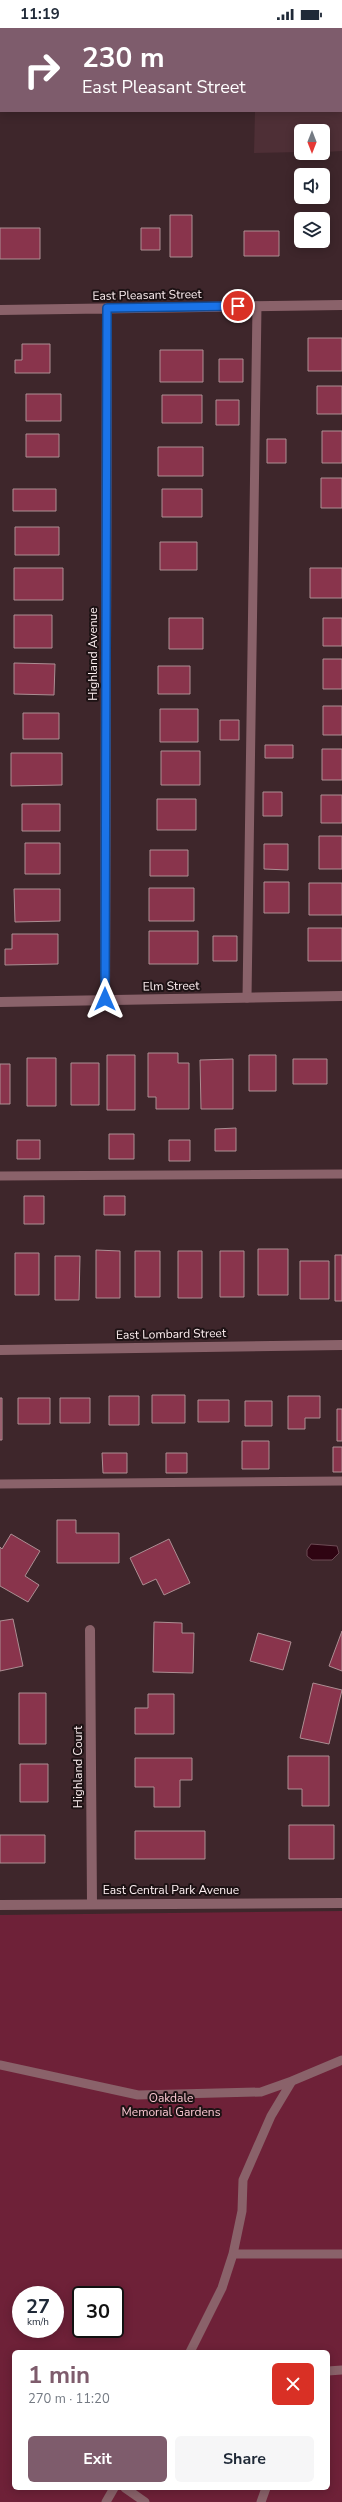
<!DOCTYPE html>
<meta charset="utf-8">
<style>
:root{--surface:#fff;--page:#f6f6f7;--text:#1f2937;--muted:#747a83;--accent:#7e5c6c}
body{margin:0;font-family:"Nunito Sans",sans-serif;background:var(--page);color:var(--text);height:100vh;display:flex;flex-direction:column;font-size:15px;white-space:nowrap}
*{box-sizing:border-box;margin:0}
p{font-size:13px;color:var(--muted)}
.icon{flex:none;width:22px;height:22px;fill:none;stroke:currentColor;stroke-width:2;stroke-linecap:round;stroke-linejoin:round}
.map{position:relative;flex:1;overflow:hidden}
.drawer{position:absolute;left:12px;top:2322px;width:318px;height:140px;display:flex;flex-direction:column;background:var(--surface);border-radius:6px;box-shadow:0 2px 10px #0003}
.drawer>*{flex:none}
.top-card{position:absolute;left:0px;top:0px;width:342px;height:84px;box-shadow:0 2px 10px #0003;background:#7e5c6c;color:#fff;overflow:hidden}
.needle{width:26px;rotate:180deg}
.controls{position:absolute;left:294px;top:96px;display:grid;gap:8px}
.controls a{display:grid;place-items:center;width:36px;height:36px;border-radius:6px;background:var(--surface);box-shadow:0 2px 10px #0003;font-size:20px}
.speed{position:absolute;left:12px;top:2258px;display:flex;gap:8px;font-size:20px;font-weight:700;text-align:center}
.speed>*{display:grid;place-content:center;width:52px;height:52px;border-radius:50%;background:var(--surface);box-shadow:0 2px 10px #0003;line-height:1}
.speed small{font-size:10px;font-weight:400}
.speed .limit{border:2px solid #111;border-radius:6px;background:#fff;color:#111}
.pin{position:absolute;display:grid;place-items:center;width:34px;height:34px;color:#fff;margin:-17px;border:2px solid #fff;border-radius:50%;box-shadow:0 1px 4px #0007}
.me{position:absolute;width:44px;margin:-22px;rotate:0deg;stroke-linejoin:round;filter:drop-shadow(0 0 3px #0008)}
.turn{display:flex;align-items:center;gap:14px;height:84px;padding:0 16px;font-size:18px}
.turn .icon{width:52px;height:52px;stroke-width:2.5}
.turn b{display:block;font-size:28px;line-height:34px}
.round{display:grid;place-items:center;flex:none;width:42px;height:42px;border-radius:6px;background:var(--page)}
.summary{display:flex;align-items:center;justify-content:space-between;height:68px;padding:0 16px}
h1{font-size:24px;font-weight:700;line-height:30px;color:var(--accent)}
.action{display:flex;gap:8px;margin-top:auto;padding:8px 16px}
.action a{flex:1;height:46px;border-radius:6px;background:var(--accent);color:#fff;font-size:16px;font-weight:700;line-height:46px;text-align:center}
.action a+a{background:var(--page);color:var(--text)}
.status{display:flex;justify-content:space-between;align-items:center;height:28px;padding:0 20px;background:var(--surface);direction:ltr}
.status svg{height:11px;fill:currentColor}
.map>svg:first-child{display:block}
.built{fill:#4e2f36}
.green{fill:#6e2138;fill-rule:evenodd}
.water{fill:#2f0412;stroke:#6d4b55}
.building{fill:#89344c;stroke:#ac8e93}
.lines{fill:none;stroke-linecap:round;stroke-linejoin:round}
.service{stroke:#8a626a;stroke-width:9}
.minor{stroke:#8a626a;stroke-width:10}
.route-casing{stroke:#114b97;stroke-width:10}
.route{stroke:#1a73e8;stroke-width:7}
.labels{text-anchor:middle;stroke-width:4;stroke-linejoin:round;paint-order:stroke}
.street-label{font-size:12px;fill:#fef0f2;stroke:#1d1214}
.park-label{font-size:12px;fill:#fbc8d2;stroke:#1d1214}
</style>
<div class="status"><b>11:19</b><svg viewBox="0 0 49 12"><path d="M0 12V9h3v3zM5 12V6h3v6zM10 12V3h3v9zM15 12V0h3v12zM26 1h20v11H26zM47 4h2v5h-2z"/></svg></div>
<div class="map">
<svg width="342" height="2474" viewBox="0 0 342 2474">
<rect width="100%" height="100%" fill="#3e262b"/>
<!-- built -->
<path class="built" d="M255,0H342V123L323,124V103H301V124L254,125L255,83H341V1Z"/>
<!-- green -->
<path class="green" d="M342,1883V2474H0V1887ZM21,2267H55V2301H21ZM81,2267H115V2301H81ZM14,2324H328V2460H14Z"/>
<!-- water -->
<path class="water" d="M311,1516L337,1518L339,1525L332,1532H312L307,1528V1522Z"/>
<!-- building -->
<path class="building" d="M46,0H97V1H46Z
M209,0H241V1H209Z
M341,22H342V67H341Z
M170,187H192V229H170Z
M0,200H40V231H0Z
M141,200H160V222H141Z
M244,203H279V228H244Z
M308,310H342V343H308Z
M22,316H50V345H15V332H22Z
M160,322H203V354H160Z
M219,331H243V354H219Z
M317,358H342V386H317Z
M26,366H61V393H26Z
M162,367H202V395H162Z
M216,372H239V397H216Z
M322,403H342V435H322Z
M26,406H59V429H26Z
M267,411H286V435H267Z
M158,419H203V448H158Z
M321,450H342V480H321Z
M13,461H56V483H13Z
M162,461H202V489H162Z
M15,499H59V527H15Z
M160,514H197V542H160Z
M14,540H63V572H14Z
M310,540H342V570H310Z
M14,587H52V620H14Z
M169,590H203V621H169Z
M323,590H342V618H323Z
M323,631H342V661H323Z
M14,635L55,636L54,667L14,666Z
M158,638H190V666H158Z
M323,678H342V707H323Z
M160,681H198V714H160Z
M23,685H59V711H23Z
M220,692H239V712H220Z
M265,717H293V730H265Z
M322,721H342V752H322Z
M161,723H200V757H161Z
M11,725H62V757L11,758Z
M263,764H282V788H263Z
M321,767H342V795H321Z
M157,771H196V802H157Z
M22,776H60V803H22Z
M319,808H342V841H319Z
M25,815H60V846H25Z
M264,816H288V842L264,841Z
M150,822H188V848H150Z
M264,854H289V885H264Z
M309,855H342V887H309Z
M149,860H194V893H149Z
M14,861H60V893L15,894Z
M308,900H342V933H308Z
M149,903H198V936H149Z
M12,906H58V936L5,937V921H12Z
M213,908H237V933H213Z
M148,1025H178V1035H189V1081H156V1069H148Z
M107,1027H135V1082H107Z
M249,1027H276V1063H249Z
M27,1030H56V1078H27Z
M233,1031V1081H201L200,1032Z
M293,1031H327V1056H293Z
M71,1035H99V1077H71Z
M0,1036H10V1076H0Z
M236,1100V1123H215V1101Z
M109,1106H134V1131H109Z
M17,1112H40V1131H17Z
M169,1112H190V1133H169Z
M24,1168H44V1196H24Z
M104,1168H125V1187H104Z
M258,1221H288V1267H258Z
M96,1222L120,1223V1270H96Z
M135,1223H160V1269H135Z
M178,1223H202V1270H178Z
M220,1223H244V1269H220Z
M15,1225H39V1267H15Z
M335,1227H342V1273H335Z
M55,1228H80L79,1272H55Z
M300,1233H329V1271H300Z
M152,1367H185V1395H152Z
M109,1368H139V1397H109Z
M288,1368H320V1390H305V1401H288Z
M0,1370H2V1412H0Z
M18,1370H50V1396H18Z
M60,1370H90V1395H60Z
M198,1372H229V1394H198Z
M245,1373H272V1398H245Z
M337,1381H342V1413H337Z
M242,1413H269V1441H242Z
M333,1419H342V1444H333Z
M102,1425H127V1445H103Z
M166,1425H187V1445H166Z
M57,1492H76V1505H119V1535H57Z
M11,1506L40,1523L25,1548L39,1557L28,1574L0,1558V1519L2,1521Z
M169,1511L190,1555L164,1567L156,1551L143,1557L130,1530Z
M13,1591L23,1638L0,1643V1593Z
M154,1594L182,1595V1605H194L193,1645L153,1644Z
M342,1603V1643L329,1638Z
M258,1605L291,1614L283,1642L250,1633Z
M313,1655L342,1662L329,1716L300,1710Z
M19,1665H46V1716H19Z
M148,1666H174V1706H135V1680H148Z
M288,1728H329V1778H302V1761H288Z
M135,1730H192V1752H180V1779H154V1759H135Z
M20,1736H48V1774H20Z
M289,1797H334V1831H289Z
M135,1803H205V1831H135Z
M0,1807H45V1835H0Z"/>
<g class="lines">
<!-- service -->
<path class="service" d="M247,970L257,278
M0,1148L342,1146
M0,1456L342,1453
M0,2037L138,2067L261,2064L292,2053
M233,2226H342
M190,2324L222,2260L233,2226L242,2183L243,2152L271,2088L292,2053L342,2032
M328,2343L342,2342
M125,2460L145,2474
M106,2474L114,2460
M261,2474L266,2460"/>
<!-- minor -->
<path class="minor" d="M0,282L342,277
M105,971L107,280
M0,974L342,968
M0,1322L342,1317
M90,1602L92,1876
M0,1877L342,1875"/>
</g>
<g class="lines">
<defs>
<path id="route" d="M105,971L107,280L238,278"/>
</defs>
<!-- route casing -->
<use href="#route" class="route-casing"/>
<!-- route -->
<use href="#route" class="route"/>
</g>
<g class="labels">
<!-- street labels -->
<g class="street-label">
<text transform="translate(147 267) rotate(-1)" y="4">East Pleasant Street</text>
<text transform="translate(93 626) rotate(-90)" y="4">Highland Avenue</text>
<text transform="translate(171 958) rotate(-1)" y="4">Elm Street</text>
<text transform="translate(171 1306) rotate(-1)" y="4">East Lombard Street</text>
<text transform="translate(78 1739) rotate(-90)" y="4">Highland Court</text>
<text x="171" y="1866">East Central Park Avenue</text>
</g>
<!-- park labels -->
<g class="park-label">
<text x="171" y="2074">Oakdale<tspan x="171" dy="14">Memorial Gardens</tspan></text>
</g>
</g>
</svg>
<div class="controls">
<a><svg class="needle" viewBox="-14 -14 28 28"><path d="M0-13l5 13h-10z" fill="#e53935"/><path d="M0 13l5-13h-10z" fill="#747a83"/></svg></a>
<a><svg class="icon" aria-label="sound" viewBox="0 0 24 24"><path d="M4 9h4l5-4v14l-5-4H4zM17 9q2 3 0 6"/></svg></a>
<a><svg class="icon" aria-label="layers" viewBox="0 0 24 24"><path d="M12 4l9 5-9 5-9-5zM3 14l9 5 9-5"/></svg></a>
</div>
<div class="speed"><div>27<small>km/h</small></div><div class="limit">30</div></div>
<div class="pin" style="left:238px;top:278px;background:#d93025"><svg class="icon" aria-label="arrive" viewBox="0 0 24 24"><path d="M6 21V4h12l-3 4 3 4H6"/></svg></div>
<svg class="me" style="left:105px;top:971px" viewBox="-20 -20 40 40"><path d="M0-17L14 15 0 8-14 15z" fill="#1a73e8" stroke="#fff" stroke-width="4"/></svg>
<div class="top-card">
<div class="turn"><svg class="icon" aria-label="right" viewBox="0 0 24 24"><path d="M7 20v-9h11M14 6l5 5-5 5"/></svg><div><b>230 m</b>East Pleasant Street</div></div>
</div>
<section class="drawer">
<div class="summary"><div><h1>1 min</h1><p>270 m · 11:20</p></div><a class="round" style="background:#d93025;color:#fff"><svg class="icon" aria-label="close" viewBox="0 0 24 24"><path d="M6 6l12 12M18 6L6 18"/></svg></a></div>
<div class="action"><a>Exit</a><a>Share</a></div>
</section>
</div>
